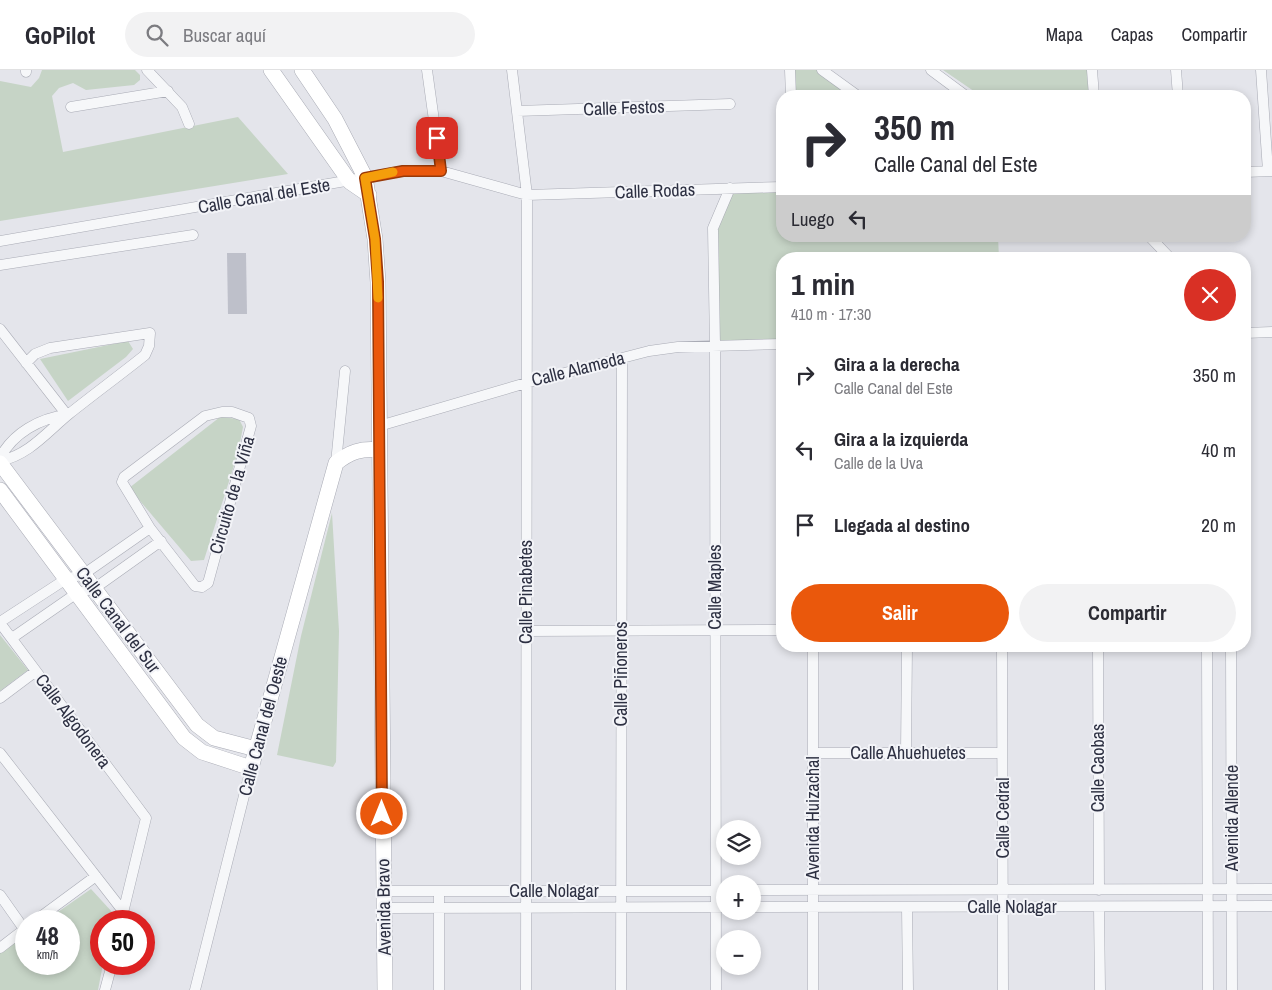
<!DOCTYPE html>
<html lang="es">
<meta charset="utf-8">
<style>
:root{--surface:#fff;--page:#f2f2f3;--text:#2b2b33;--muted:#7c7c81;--line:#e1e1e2;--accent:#ea580c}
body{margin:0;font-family:"Archivo Narrow",sans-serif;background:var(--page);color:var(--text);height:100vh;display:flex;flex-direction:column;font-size:19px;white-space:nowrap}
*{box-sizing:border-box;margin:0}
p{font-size:16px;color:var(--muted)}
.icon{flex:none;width:28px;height:28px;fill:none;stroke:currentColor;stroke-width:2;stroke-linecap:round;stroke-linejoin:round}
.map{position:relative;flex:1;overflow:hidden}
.details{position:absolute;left:776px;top:182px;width:475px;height:400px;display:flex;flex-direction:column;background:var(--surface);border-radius:20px;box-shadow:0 2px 8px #0003}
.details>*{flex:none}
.guide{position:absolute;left:776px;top:20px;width:475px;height:152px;border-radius:20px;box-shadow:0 2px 8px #0003;background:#fff;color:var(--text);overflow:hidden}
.buttons{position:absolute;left:716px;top:750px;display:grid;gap:10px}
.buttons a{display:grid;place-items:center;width:45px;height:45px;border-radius:50%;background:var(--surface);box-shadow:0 2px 8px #0003;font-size:25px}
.speed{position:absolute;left:15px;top:840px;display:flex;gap:10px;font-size:25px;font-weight:700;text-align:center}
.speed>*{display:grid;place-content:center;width:65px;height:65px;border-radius:50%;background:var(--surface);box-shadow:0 2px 8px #0003;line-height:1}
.speed small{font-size:12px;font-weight:400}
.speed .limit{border:8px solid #d22;background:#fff;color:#111}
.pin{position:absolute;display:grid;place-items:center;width:42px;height:42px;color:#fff;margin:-21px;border-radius:10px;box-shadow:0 2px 8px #0006}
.me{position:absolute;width:55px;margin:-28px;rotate:0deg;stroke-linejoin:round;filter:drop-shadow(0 0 4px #0008)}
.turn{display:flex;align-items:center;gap:18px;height:105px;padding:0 15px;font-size:22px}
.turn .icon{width:65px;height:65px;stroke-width:2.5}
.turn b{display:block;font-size:35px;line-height:42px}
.then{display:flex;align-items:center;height:48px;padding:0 15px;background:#0003;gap:10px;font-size:19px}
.round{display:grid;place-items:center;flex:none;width:52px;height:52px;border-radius:26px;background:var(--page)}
.overview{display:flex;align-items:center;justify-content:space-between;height:85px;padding:0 15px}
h1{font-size:30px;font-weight:700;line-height:38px}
.primary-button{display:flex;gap:10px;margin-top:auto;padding:10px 15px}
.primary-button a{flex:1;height:58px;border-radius:30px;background:var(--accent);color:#fff;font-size:20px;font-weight:700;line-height:58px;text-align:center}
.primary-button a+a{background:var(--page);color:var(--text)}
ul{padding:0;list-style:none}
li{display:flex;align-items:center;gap:15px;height:75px;padding:0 15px}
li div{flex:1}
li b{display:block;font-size:19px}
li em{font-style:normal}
header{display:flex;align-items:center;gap:30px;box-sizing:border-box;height:70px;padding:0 25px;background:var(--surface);border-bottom:1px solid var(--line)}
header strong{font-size:24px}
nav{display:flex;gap:28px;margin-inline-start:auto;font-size:18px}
.search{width:350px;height:45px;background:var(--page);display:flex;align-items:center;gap:12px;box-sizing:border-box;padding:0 18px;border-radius:28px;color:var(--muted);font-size:19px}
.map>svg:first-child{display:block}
.green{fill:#c6d4c6}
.building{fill:#bec0ca}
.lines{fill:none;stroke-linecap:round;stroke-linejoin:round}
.street-casing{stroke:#a9abb5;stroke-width:11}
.secondary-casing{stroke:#a9abb5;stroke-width:16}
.street{stroke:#f6f7f9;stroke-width:10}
.secondary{stroke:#fff;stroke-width:15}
.route-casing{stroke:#983908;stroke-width:12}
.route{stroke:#ea580c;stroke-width:9}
.slow{stroke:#f59e0b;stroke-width:9}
.labels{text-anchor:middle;stroke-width:4;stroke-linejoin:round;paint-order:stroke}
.street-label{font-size:18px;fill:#2d3042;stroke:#f3f4f8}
</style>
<header>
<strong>GoPilot</strong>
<div class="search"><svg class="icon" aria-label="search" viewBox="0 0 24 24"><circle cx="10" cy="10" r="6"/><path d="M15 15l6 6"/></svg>Buscar aquí</div>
<nav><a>Mapa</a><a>Capas</a><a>Compartir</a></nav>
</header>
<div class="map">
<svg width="1272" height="920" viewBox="0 0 1272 920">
<rect width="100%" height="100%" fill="#e4e5eb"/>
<!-- green -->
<path class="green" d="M42,0H135L140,5V10L134,15L86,20L73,13L59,18L52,26L63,82L238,47L288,104L0,151V11L31,17L39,8Z
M791,0H820L856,26H792Z
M943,0H1090L1092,26H981Z
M782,118V166H998L999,189H782V273L716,275L715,159L731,120Z
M128,271L133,279L126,287L68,331L40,289Z
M220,347L239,349L243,357L238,383L204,490L191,491L129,418Z
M332,443L339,561L336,692L333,697L277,685L301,566Z
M0,565L28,600L0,621Z
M91,819L113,843L112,851H101V894H103L98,920H0V883L26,864V894H69V851H45Z"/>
<!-- building -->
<path class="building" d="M227,183H246L247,244H228Z"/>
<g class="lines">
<defs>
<path id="street" d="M147,0L182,37L189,54
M427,0L441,101
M512,0L527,125L526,920
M790,0L791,26
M822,0L858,26
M931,0L966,26
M1092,0L1094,26
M1176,0L1178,26
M1261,0L1268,101
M26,2V0
M71,37L168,21
M517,41L730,34
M1245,102L1272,101
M1149,166L1171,189
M0,171L403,101H441L527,125L782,117
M0,195L193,165
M0,259L67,345
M1245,263L1272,262
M222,342H232L249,348L251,356L208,513L202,517L195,516L150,458L122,412L124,407L205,346Z
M379,356L526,313L649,281L678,277L782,274
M0,388C13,363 40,348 67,345
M0,391C29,385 47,362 69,344C94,324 120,305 145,285L149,276L150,263L50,278L35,284L26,293
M336,393L345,301
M0,552L66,509L84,504L150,458
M0,553L146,748L121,851
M526,561L782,560
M12,568L77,523L95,518L161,471
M813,576V920
M1002,576L1003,920
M1098,576L1099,820
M1207,576L1208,920
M1231,576L1232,920
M0,628L36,601
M0,683L123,841
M813,683H1002
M906,683L907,576
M752,820L1272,819
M383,821H725
M439,821V920
M0,825L24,859
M752,837L1272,836
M907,837L908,920
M1099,837L1100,920
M383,838L725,837
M35,851L96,806
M0,878L26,858
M105,920L112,894
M195,920L251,698
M621,920L622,288
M716,920L715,276L713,158L730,118"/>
<path id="secondary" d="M271,0L350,112L369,125
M302,0L335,49L365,107L375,169L378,212L385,920
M0,393L197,655L214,668L256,679
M0,420L184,668L202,682L251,698L336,393C350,382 361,378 379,380"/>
</defs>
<!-- street casing -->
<use href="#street" class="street-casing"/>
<!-- secondary casing -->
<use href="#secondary" class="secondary-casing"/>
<!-- street -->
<use href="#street" class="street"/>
<!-- secondary -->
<use href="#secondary" class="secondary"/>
</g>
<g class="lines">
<defs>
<path id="route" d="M382,744L378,212L375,169L365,108L403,101H441L437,68"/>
</defs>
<!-- route casing -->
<use href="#route" class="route-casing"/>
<!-- route -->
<use href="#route" class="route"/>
<!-- slow -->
<path class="slow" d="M378,228L375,169L365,108L393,102"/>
</g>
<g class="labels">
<!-- street labels -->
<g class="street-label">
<text transform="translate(624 38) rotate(-2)" y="6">Calle Festos</text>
<text transform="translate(655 121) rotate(-2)" y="6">Calle Rodas</text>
<text transform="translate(264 126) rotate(-10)" y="6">Calle Canal del Este</text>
<text transform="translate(578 299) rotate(-14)" y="6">Calle Alameda</text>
<text transform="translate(232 425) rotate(-74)" y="6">Circuito de la Viña</text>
<text transform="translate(715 517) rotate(-90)" y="6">Calle Maples</text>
<text transform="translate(526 522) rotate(-90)" y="6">Calle Pinabetes</text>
<text transform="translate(118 550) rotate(53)" y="6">Calle Canal del Sur</text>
<text transform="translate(621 604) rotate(-90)" y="6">Calle Piñoneros</text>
<text transform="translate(73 651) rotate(53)" y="6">Calle Algodonera</text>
<text transform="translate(263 656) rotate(-75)" y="6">Calle Canal del Oeste</text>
<text x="908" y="689">Calle Ahuehuetes</text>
<text transform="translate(1098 698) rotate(-90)" y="6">Calle Caobas</text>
<text transform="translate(813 748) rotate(-90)" y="6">Avenida Huizachal</text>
<text transform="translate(1003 748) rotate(-90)" y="6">Calle Cedral</text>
<text transform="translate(1232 748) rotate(-90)" y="6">Avenida Allende</text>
<text x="554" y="827">Calle Nolagar</text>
<text transform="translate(384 837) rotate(-91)" y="6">Avenida Bravo</text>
<text x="1012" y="843">Calle Nolagar</text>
</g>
</g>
</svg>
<div class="buttons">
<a><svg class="icon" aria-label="layers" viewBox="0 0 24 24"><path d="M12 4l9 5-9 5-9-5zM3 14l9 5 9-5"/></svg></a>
<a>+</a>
<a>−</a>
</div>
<div class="speed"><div>48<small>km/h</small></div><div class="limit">50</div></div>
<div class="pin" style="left:437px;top:68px;background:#d93025"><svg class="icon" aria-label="arrive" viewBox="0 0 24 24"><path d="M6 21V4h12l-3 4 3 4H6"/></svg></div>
<svg class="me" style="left:382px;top:744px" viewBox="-20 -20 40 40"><circle r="17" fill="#ea580c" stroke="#fff" stroke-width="3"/><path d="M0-11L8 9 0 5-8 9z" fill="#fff"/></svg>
<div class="guide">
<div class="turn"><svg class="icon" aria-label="right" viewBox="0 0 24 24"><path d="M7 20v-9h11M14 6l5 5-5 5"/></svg><div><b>350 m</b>Calle Canal del Este</div></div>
<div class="then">Luego<svg class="icon" aria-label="left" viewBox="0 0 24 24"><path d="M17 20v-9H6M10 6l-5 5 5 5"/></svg></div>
</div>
<section class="details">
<div class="overview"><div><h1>1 min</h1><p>410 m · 17:30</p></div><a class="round" style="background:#d93025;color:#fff"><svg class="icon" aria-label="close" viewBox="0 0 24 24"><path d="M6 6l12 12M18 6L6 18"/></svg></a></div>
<ul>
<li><svg class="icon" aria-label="right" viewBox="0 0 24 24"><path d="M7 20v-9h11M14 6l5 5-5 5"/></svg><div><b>Gira a la derecha</b><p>Calle Canal del Este</p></div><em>350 m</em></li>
<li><svg class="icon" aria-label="left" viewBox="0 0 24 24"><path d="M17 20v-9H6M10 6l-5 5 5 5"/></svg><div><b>Gira a la izquierda</b><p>Calle de la Uva</p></div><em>40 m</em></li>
<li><svg class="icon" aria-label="arrive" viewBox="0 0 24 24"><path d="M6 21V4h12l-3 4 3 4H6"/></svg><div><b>Llegada al destino</b></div><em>20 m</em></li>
</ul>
<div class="primary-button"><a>Salir</a><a>Compartir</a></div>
</section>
</div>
